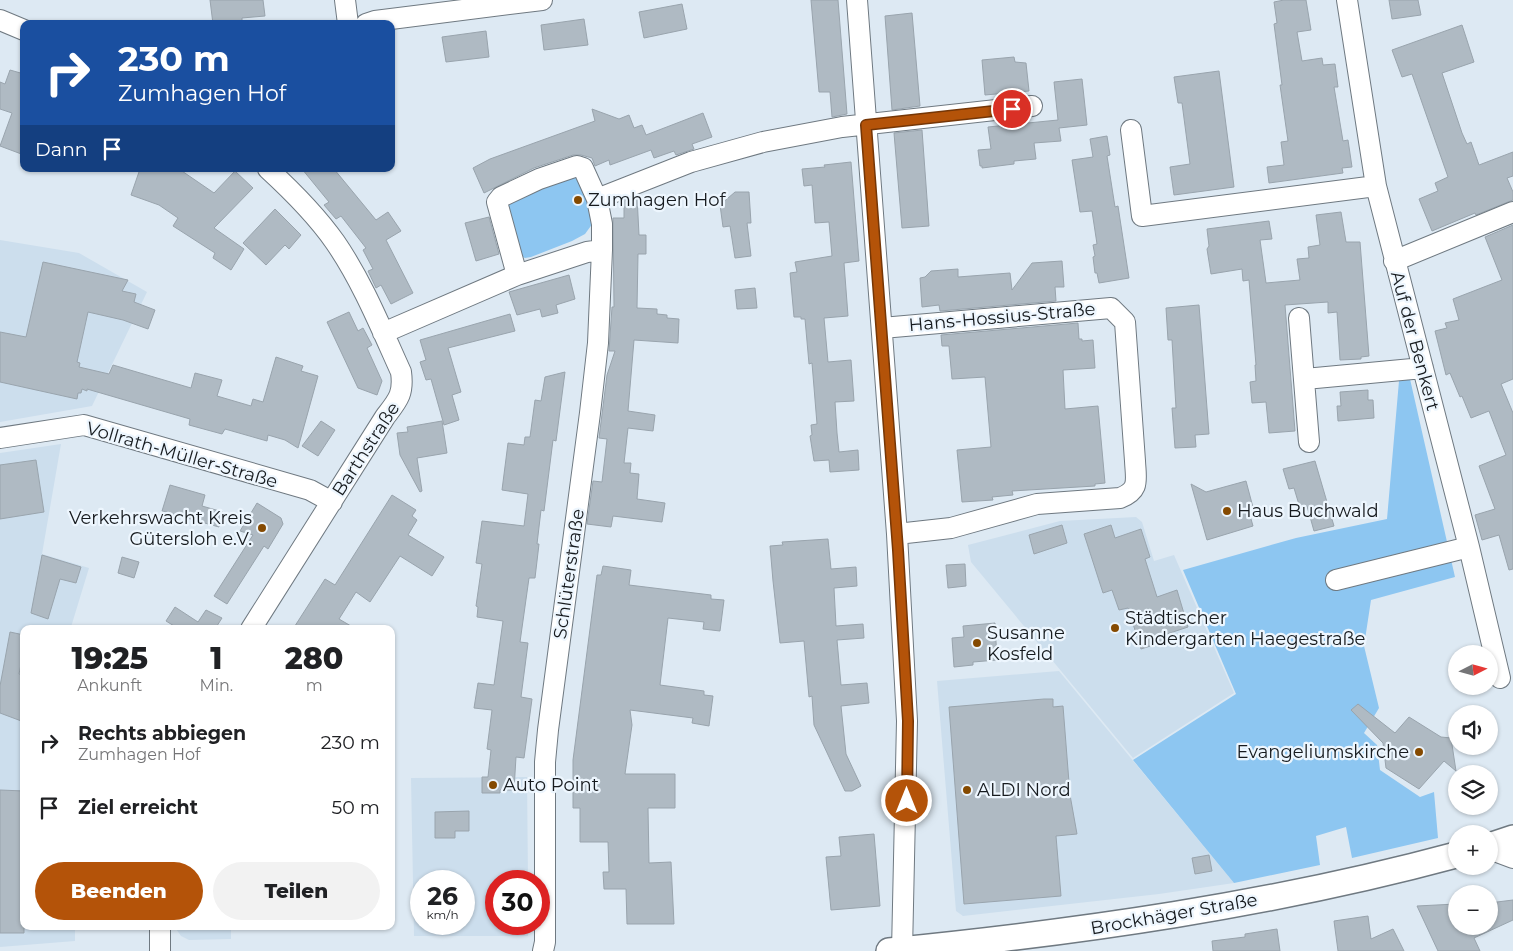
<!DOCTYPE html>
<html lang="de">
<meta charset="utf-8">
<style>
:root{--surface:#fff;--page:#f2f2f2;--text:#202124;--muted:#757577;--accent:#b45309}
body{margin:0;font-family:Montserrat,sans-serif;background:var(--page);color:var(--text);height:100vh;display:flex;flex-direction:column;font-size:19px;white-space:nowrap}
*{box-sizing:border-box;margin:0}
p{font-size:16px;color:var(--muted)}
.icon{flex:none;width:28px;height:28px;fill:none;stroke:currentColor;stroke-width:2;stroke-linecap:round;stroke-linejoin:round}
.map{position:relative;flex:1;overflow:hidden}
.drawer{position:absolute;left:20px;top:625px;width:375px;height:305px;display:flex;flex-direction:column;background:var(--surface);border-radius:10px;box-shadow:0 1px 4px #0004}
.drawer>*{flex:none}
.top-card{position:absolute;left:20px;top:20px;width:375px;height:152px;border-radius:10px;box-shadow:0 1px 4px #0004;background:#1a4fa0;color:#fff;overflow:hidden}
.needle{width:32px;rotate:84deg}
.controls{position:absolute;left:1448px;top:645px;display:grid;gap:10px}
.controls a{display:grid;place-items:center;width:50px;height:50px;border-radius:50%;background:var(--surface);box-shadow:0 1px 4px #0004;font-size:25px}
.speed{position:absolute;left:410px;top:870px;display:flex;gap:10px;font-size:25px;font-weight:700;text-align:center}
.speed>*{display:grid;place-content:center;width:65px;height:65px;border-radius:50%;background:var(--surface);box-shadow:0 1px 4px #0004;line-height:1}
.speed small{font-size:12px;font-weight:400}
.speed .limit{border:8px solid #d22;background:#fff;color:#111}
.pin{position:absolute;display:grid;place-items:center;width:42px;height:42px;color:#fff;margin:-21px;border:2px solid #fff;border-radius:50%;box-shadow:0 1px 5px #0007}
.me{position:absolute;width:55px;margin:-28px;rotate:0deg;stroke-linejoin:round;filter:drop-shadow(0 0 4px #0008)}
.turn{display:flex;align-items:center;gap:18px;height:105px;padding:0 15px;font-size:22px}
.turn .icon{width:65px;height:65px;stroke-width:2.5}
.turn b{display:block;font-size:35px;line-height:42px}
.then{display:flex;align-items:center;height:48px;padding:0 15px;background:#0003;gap:10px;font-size:19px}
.eta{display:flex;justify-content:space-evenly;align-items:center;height:85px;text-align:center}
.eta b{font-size:30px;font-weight:800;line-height:35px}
.action{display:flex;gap:10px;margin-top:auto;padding:10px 15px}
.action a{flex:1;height:58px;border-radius:30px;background:var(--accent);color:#fff;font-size:20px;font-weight:800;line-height:58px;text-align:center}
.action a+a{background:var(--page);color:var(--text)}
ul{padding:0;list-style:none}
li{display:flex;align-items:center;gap:15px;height:65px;padding:0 15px}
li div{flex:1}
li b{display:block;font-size:19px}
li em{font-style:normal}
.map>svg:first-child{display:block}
.built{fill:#ccdeed;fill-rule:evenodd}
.green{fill:#8dc6f1}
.building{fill:#afbac3;stroke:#99a4ad}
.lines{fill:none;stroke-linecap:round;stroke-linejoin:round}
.minor-casing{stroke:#6f7981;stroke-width:22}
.major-casing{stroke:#6f7981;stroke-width:28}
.minor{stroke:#fff;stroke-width:20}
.major{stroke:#fff;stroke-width:25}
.route-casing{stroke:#753606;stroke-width:12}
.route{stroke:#b45309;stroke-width:9}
.poi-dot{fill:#854a01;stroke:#edf6fe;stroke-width:2}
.labels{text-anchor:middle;stroke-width:4.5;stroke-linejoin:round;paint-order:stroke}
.poi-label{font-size:18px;fill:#161a1e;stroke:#edf6fe;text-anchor:start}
.street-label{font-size:18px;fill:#161a1e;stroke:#edf6fe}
</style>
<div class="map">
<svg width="1513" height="951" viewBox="0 0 1513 951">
<rect width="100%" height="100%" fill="#dde9f3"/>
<!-- built -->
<path class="built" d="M0,240L79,253L147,292L92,406L0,422Z
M61,444L42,554L89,568L71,627L75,629H24V926H75V941L0,947V453Z
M1136,517L1142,522L1154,561L1174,555L1234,693L1133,758L971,562L968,545L1060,521Z
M1059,671L1234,883L1159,894L963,916L956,911L937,681Z
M527,777L528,881H496V924H528V936H414L411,778ZM421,881H464V924H421Z
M231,926V939L189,940L181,936L174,926Z"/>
<!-- green -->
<path class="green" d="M575,174L588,200L593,223L585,234L572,241L531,257L525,258L521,256L505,205L507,199Z
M1410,379L1455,577L1371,600L1364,646L1379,708L1364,733L1377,745L1380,770L1420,797L1434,792L1438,838L1352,858L1346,827L1316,836L1320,865L1234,883L1133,760L1236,694L1183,570L1296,538L1387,519L1399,381Z"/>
<!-- building -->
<path class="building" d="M210,0H263L265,16L242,18V24H213Z
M811,0H838L847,114L832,117L830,92H819Z
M1284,0H1306L1311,30L1297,32L1302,61L1322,58L1323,65L1335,64L1338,87H1334L1343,141L1348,140L1352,167L1342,168L1343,173L1269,183L1267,167L1284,165L1281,142L1288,141L1280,85H1282L1274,24L1277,23L1274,2Z
M1389,0H1418L1421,15L1392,19Z
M682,4L687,29L644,38L639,12Z
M912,13L920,106L892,110L885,16Z
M584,19L588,45L544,50L541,25Z
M1462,25L1474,62L1442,73L1462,133L1467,144L1471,142L1479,165L1513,152V176L1507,178L1513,192V200L1476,215L1475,213L1432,231L1419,199L1438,191L1435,183L1448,177L1412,74L1402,77L1392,50Z
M486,31L489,57L446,62L442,37Z
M1014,57L1015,62L1026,63L1029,91L985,95L982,60Z
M10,70L24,74V155L0,146L12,113L0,109V82L5,84Z
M1219,71L1234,187L1174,195L1170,167L1190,164L1182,103H1178L1174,77Z
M1082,79L1087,125L1059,128L1061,141L1034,143L1036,159L1014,161V164L982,168V166H980L978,150L991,149L988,127L1058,120L1054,82Z
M592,109L619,119L629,115L634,128L642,125L646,135L703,113L712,137L692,144L694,149L676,155L674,151L654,158L651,150L610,165L609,160L595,166L592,158L581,155H573L534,168L484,193L473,168L490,159L595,121Z
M922,130L929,226L902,228L894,133Z
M1107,136L1110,155L1107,156L1115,207L1118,206L1129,278L1099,283L1097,273H1095L1093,257L1095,256L1093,245L1097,244L1092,211L1080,212L1072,160L1093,157L1090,139Z
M851,162L859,261L844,263L848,316L824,318L828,362L851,360L854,401L835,402L837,433L839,452L858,450L859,470L830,472L829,460L814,461L810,436L812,435L811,425L817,424L812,363L809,364L805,319H801V317H794L790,273L797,272L795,262L832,256L829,222L815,223L812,185L804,186L802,169L825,167L824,165Z
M140,169H179L214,193L235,171L253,188L214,228L244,249L231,270L213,258L215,253L173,226L178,218L159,205L131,195Z
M302,169H334L376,220L388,212L401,231L386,240L413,293L391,304L381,285L376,288L368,271L373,269L363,250L366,248L341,216L336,219L324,205L329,202Z
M735,192H749L751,223H747L751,256L735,258L730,226L723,227L720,205Z
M637,196L639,235H646V254H638L637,308L657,309V314L667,315V318L679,319L678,343L634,340L628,411L655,415L653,431L628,428L624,463H631L630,473L639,474L637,499L665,503L662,522L613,516L611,527L587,524L593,481L602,482L607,439L599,438L607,375L615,351H609L612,307H614L613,218H624V201Z
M275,209L301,235L289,249L285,245L266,265L243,243Z
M1341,212L1346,242H1360L1369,356L1361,357V359L1340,360L1337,312L1328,313V302L1285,305L1295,431L1269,433L1266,402L1252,403L1250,382L1256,381L1255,365H1256L1249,280L1243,281L1242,269L1211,274L1207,249L1209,246L1207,229L1269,221L1272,239L1260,240L1266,283L1300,280L1297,259L1309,258L1308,247L1320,245L1316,215Z
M489,217L499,254L476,261L465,223Z
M1513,225V379L1501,384L1513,413V569L1509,570L1499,535L1482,540L1475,515L1495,509L1479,466L1506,455L1489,411L1471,418L1462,396L1460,397L1450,373L1446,375L1435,331L1447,328L1445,323L1459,320L1453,299L1502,280L1485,237Z
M1062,261L1064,287H1055L1056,301L940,311L939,305L922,307L920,278L925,277L931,271L958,269V277L1010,273L1012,290L1032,263Z
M43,262L128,280L122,291L136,294L134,302L155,310L148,329L123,320L88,312L77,362L80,363L79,367L109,374L113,365L191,388L195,373L222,380L217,396L251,406L253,399L263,402L276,357L303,366L301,371L318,376L298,448L285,440L268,435L267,441L225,429L222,434L189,425L190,419L87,389V391L82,389L81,393H78L77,399L0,382V332L26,337Z
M569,275L575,299L556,305L558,313L542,317L540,309L517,315L509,292Z
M755,288L757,308L737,309L735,290Z
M1199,305L1209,434L1195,435L1196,447L1175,448L1172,408H1176L1172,340H1168L1166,308Z
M349,312L358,331L363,328L372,345L367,348L382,381L377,395L358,388L327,322Z
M510,314L515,331L448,348L461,392L452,395L459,420L444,425L431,379L426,380L420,362L426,360L420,340Z
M1078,323L1079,339H1082V341L1093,340L1095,368L1063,370L1065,409L1098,406L1105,483L1095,484V486L1012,491L1013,495L992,497L993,500L962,502L957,450L991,447L985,377L952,379L949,346H942L941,335Z
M565,372L556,441L553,440L544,511L541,510L537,544H539L535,578H529L520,642L528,643L521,697L532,699L524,758L516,757L514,790H500V793H482V777H488L491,750L487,749L492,710L474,708L478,683L494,685L503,621L477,617L478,607L476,606L482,564L476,563L482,521L524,526L528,494L502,490L508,443L524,445L525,437H530L535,400L541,401L545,377Z
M1368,390V400H1373L1374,418L1338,421L1337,406H1341L1340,392Z
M321,421L335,430L318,456L302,446Z
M442,421L447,453L417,458L422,491L420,492L400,455L397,433L408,432L407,427Z
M36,460L44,512L0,519V465Z
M1315,461L1334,526L1314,531L1307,506L1300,508L1294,488L1289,489L1283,469Z
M1246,481L1254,511L1249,512L1253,526L1207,540L1191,484L1206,492Z
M170,485L205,495L202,506L223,512L219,527L162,511Z
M392,495L416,510L412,516L417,520L408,535L444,557L432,576L400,556L370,602L356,592L339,619L356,629H293L325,579L335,585Z
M257,503L281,518L283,524L268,549L264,546L227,604L214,596L253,535L240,531Z
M1062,525L1067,543L1034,554L1029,535Z
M1111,525L1115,538L1141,529L1150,557L1145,559L1157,597L1177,590L1188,627L1161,636L1163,642L1141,649L1128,608L1119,610L1112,590L1103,593L1084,534Z
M828,539L831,569L856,567L857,586L834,588L836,626L863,624L864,638L837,640L841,685L867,683L869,703L841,706L846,754L861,786L852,791H845L814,725L812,696L809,697L804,641L780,643L773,581L770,546L783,545L782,542Z
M42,555L81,567L76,583L60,579L48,619L31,613Z
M122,557L139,562L134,578L118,573Z
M965,564L966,586L948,588L946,565Z
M603,566L631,570L629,585L711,595V599L724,600L720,631L703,629L704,622L668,618L660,685L704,691V695L713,696L709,726L692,723L693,718L630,710L632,725L625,774H675V808H648L649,863L671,862L674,924H627L626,889H604L603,872H609L608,842H580V808H573V760L597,575H601Z
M175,607L198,622L206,610L222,618L215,629H179L166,621Z
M995,623L997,660L973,662V665L954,667L952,638L964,637L963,626Z
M10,632L24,635V650L19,674L24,675V722L0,713V686Z
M1044,699H1053V707L1063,706L1070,795L1077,834L1056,836L1061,896L964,904L949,707Z
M1358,704L1395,733L1409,717L1441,737L1451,738L1456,771L1444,761L1419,789L1386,768L1383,743L1351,710Z
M0,790L24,791V933H0Z
M469,811V831H455V838H435V812Z
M874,834L880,906L831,910L826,857L841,856L839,837Z
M1209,855L1212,871L1195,874L1192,858Z
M1513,900V920L1474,938L1480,951H1438L1417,906L1456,904V926H1489V903Z
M1368,916L1371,939L1393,929L1404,951H1338L1334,921Z
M1277,929L1280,951H1213L1212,941L1245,937V934Z"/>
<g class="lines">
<defs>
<path id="minor" d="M345,0L348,24
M857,0L897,534L907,721L902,951
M1347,0L1376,186L1469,547L1500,678
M0,20L24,30
M366,24L375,21L542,0
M1131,130L1142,216L1376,186
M597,199L691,162L763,142L842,127L1032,106
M1394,261L1513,212
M517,275L497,202L501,197L539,179L577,166L583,168L597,199L602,224V250L598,343L590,413L548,730L545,762V942L543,951
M1299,318L1309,442
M882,328L1111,308L1125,322L1135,461C1136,481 1140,490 1120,498L1037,504L951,528L897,534
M383,333L517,275L587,252L602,250
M1305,379L1423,368
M0,438L84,425L310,490L332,502
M1336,580L1469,547
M251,629L385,417C398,400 404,394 401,372C381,328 362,281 335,242C316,215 292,191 268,169
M1489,849L1513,858
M160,926V951"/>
<path id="major" d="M1489,846L1513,838
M889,951C1080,932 1271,905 1456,855"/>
</defs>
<!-- minor casing -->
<use href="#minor" class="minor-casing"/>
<!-- major casing -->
<use href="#major" class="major-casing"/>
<!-- minor -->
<use href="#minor" class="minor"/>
<!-- major -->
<use href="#major" class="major"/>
</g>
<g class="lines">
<defs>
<path id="route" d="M907,801L908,721L898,550L866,125L1012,109"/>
</defs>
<!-- route casing -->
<use href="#route" class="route-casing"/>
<!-- route -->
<use href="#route" class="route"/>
</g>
<!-- markers -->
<g class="poi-dot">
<circle cx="578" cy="200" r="5"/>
<circle cx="1227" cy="511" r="5"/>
<circle cx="262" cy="528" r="5"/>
<circle cx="1115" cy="628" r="5"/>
<circle cx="977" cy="643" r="5"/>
<circle cx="1419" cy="752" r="5"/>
<circle cx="493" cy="785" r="5"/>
<circle cx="967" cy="790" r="5"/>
</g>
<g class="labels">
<!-- poi labels -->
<g class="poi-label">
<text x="588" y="206">Zumhagen Hof</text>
<text x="1237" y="517">Haus Buchwald</text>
<text x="252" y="524" text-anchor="end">Verkehrswacht Kreis<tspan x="252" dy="21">Gütersloh e.V.</tspan></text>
<text x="1125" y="624">Städtischer<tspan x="1125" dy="21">Kindergarten Haegestraße</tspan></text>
<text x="987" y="639">Susanne<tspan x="987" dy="21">Kosfeld</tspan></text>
<text x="1409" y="758" text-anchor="end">Evangeliumskirche</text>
<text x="503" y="791">Auto Point</text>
<text x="977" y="796">ALDI Nord</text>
</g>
<!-- street labels -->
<g class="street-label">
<text transform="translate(1002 317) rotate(-5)" y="6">Hans-Hossius-Straße</text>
<text transform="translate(1415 341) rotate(75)" y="6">Auf der Benkert</text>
<text transform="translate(366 449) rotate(-57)" y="6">Barthstraße</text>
<text transform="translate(182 455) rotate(16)" y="6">Vollrath-Müller-Straße</text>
<text transform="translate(569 574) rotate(-82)" y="6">Schlüterstraße</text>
<text transform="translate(1174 914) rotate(-10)" y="6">Brockhäger Straße</text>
</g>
</g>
</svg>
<div class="controls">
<a><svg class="needle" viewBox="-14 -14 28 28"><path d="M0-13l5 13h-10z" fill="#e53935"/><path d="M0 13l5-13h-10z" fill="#757577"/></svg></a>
<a><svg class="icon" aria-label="sound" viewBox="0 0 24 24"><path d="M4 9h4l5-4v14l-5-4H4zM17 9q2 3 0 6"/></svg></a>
<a><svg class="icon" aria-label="layers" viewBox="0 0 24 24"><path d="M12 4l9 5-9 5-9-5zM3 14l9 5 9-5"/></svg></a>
<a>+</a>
<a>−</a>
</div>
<div class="speed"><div>26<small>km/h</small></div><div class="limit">30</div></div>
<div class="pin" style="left:1012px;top:109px;background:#d93025"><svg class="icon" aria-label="arrive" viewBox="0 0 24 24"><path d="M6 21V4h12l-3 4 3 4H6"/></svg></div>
<svg class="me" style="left:907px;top:801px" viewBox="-20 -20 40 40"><circle r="17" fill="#b45309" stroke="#fff" stroke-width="3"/><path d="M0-11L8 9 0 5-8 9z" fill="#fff"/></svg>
<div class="top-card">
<div class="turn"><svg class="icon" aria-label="right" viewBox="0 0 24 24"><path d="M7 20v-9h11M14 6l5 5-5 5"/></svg><div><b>230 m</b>Zumhagen Hof</div></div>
<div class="then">Dann<svg class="icon" aria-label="arrive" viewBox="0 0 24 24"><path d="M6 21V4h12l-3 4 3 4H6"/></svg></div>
</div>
<section class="drawer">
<div class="eta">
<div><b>19:25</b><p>Ankunft</p></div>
<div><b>1</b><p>Min.</p></div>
<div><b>280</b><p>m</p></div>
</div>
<ul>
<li><svg class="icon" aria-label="right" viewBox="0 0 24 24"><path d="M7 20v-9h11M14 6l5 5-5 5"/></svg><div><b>Rechts abbiegen</b><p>Zumhagen Hof</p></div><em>230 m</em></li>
<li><svg class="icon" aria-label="arrive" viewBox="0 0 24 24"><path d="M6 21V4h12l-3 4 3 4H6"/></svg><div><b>Ziel erreicht</b></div><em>50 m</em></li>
</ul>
<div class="action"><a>Beenden</a><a>Teilen</a></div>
</section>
</div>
